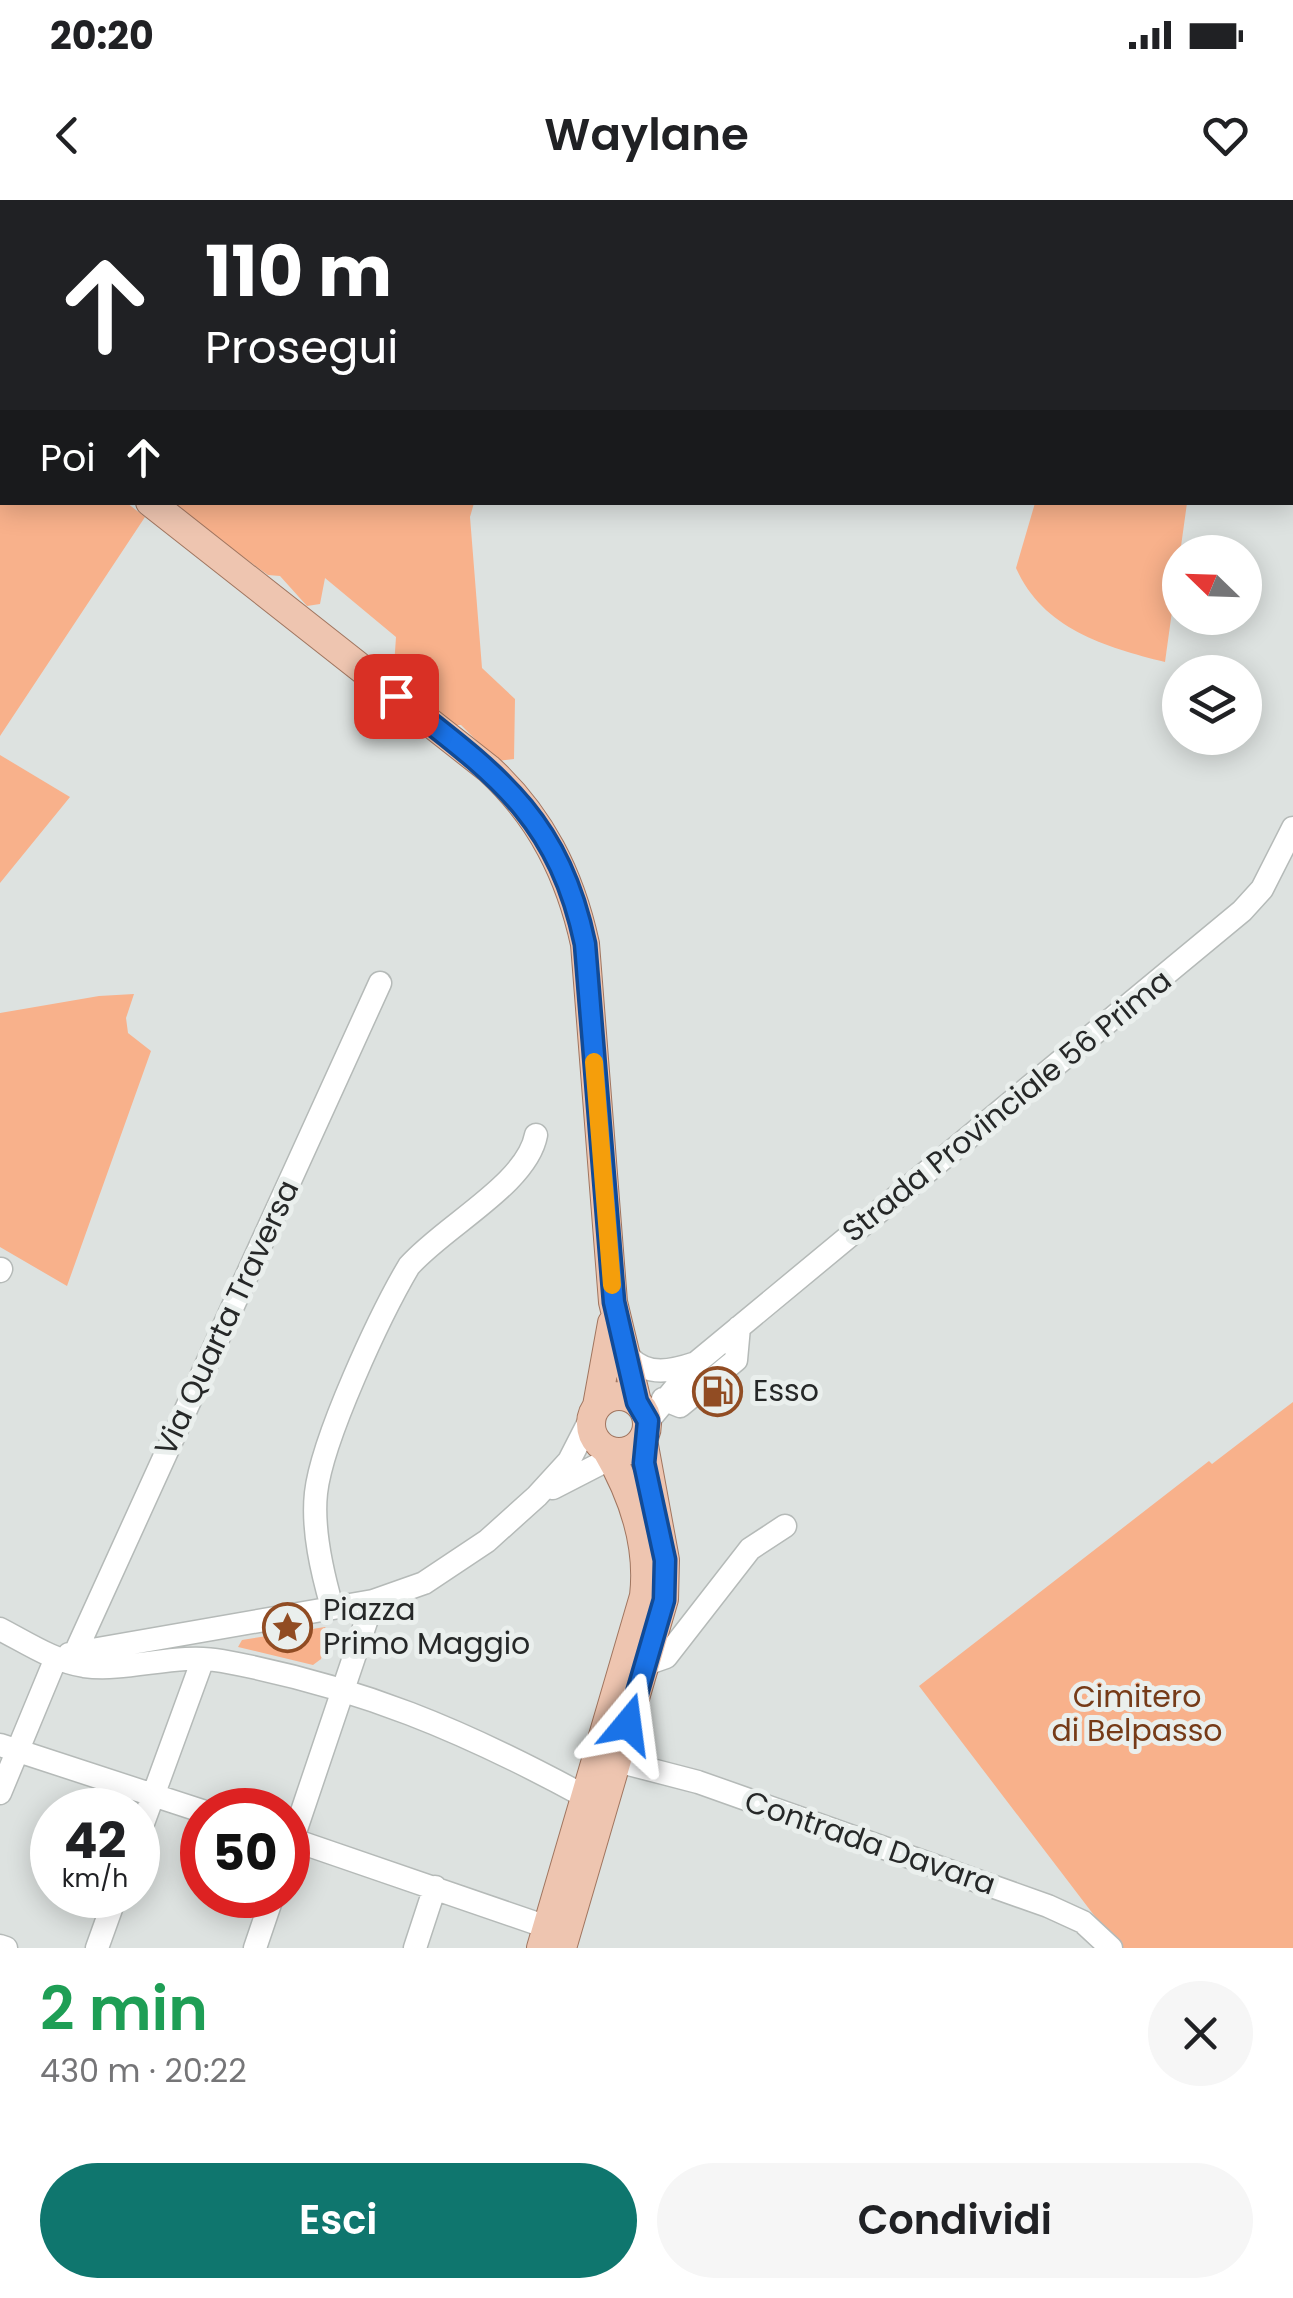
<!DOCTYPE html>
<html lang="it">
<meta charset="utf-8">
<style>
:root{--surface:#fff;--page:#f6f6f6;--text:#202124;--muted:#757577;--accent:#0f766e}
body{margin:0;font-family:Poppins,sans-serif;background:var(--page);color:var(--text);height:100vh;display:flex;flex-direction:column;font-size:38px;white-space:nowrap}
*{box-sizing:border-box;margin:0}
p{font-size:32px;color:var(--muted)}
.icon{flex:none;width:55px;height:55px;fill:none;stroke:currentColor;stroke-width:2;stroke-linecap:round;stroke-linejoin:round}
.map{position:relative;height:1748px;overflow:hidden}
.drawer{display:flex;flex-direction:column;background:var(--surface);flex:1}
.drawer>*{flex:none}
.hud{position:absolute;left:0px;top:0px;width:1295px;height:305px;box-shadow:0 5px 25px #0003;background:#202124;color:#fff;overflow:hidden}
.needle{width:65px;rotate:293deg}
.tools{position:absolute;left:1162px;top:335px;display:grid;gap:20px}
.tools a{display:grid;place-items:center;width:100px;height:100px;border-radius:50%;background:var(--surface);box-shadow:0 5px 25px #0003;font-size:50px}
.speed{position:absolute;left:30px;top:1588px;display:flex;gap:20px;font-size:50px;font-weight:700;text-align:center}
.speed>*{display:grid;place-content:center;width:130px;height:130px;border-radius:50%;background:var(--surface);box-shadow:0 5px 25px #0003;line-height:1}
.speed small{font-size:25px;font-weight:400}
.speed .limit{border:15px solid #d22;background:#fff;color:#111}
.pin{position:absolute;display:grid;place-items:center;width:85px;height:85px;color:#fff;margin:-42px;border-radius:20px;box-shadow:0 5px 15px #0006}
.me{position:absolute;width:110px;margin:-55px;rotate:16deg;stroke-linejoin:round;filter:drop-shadow(0 0 8px #0008)}
.turn{display:flex;align-items:center;gap:35px;height:210px;padding:0 40px;font-size:45px}
.turn .icon{width:130px;height:130px;stroke-width:2.5}
.turn b{display:block;font-size:70px;line-height:85px}
.then{display:flex;align-items:center;height:95px;padding:0 40px;background:#0003;gap:20px;font-size:38px}
.round{display:grid;place-items:center;flex:none;width:105px;height:105px;border-radius:52px;background:var(--page)}
.summary{display:flex;align-items:center;justify-content:space-between;height:170px;padding:0 40px}
h1{font-size:60px;font-weight:600;line-height:75px;color:#1e9e55}
.button{display:flex;gap:20px;margin-top:auto;padding:20px 40px}
.button a{flex:1;height:115px;border-radius:60px;background:var(--accent);color:#fff;font-size:40px;font-weight:600;line-height:115px;text-align:center}
.button a+a{background:var(--page);color:var(--text)}
.status{display:flex;justify-content:space-between;align-items:center;height:70px;padding:0 50px;background:var(--surface);direction:ltr}
.status svg{height:28px;fill:currentColor}
header{display:flex;justify-content:space-between;align-items:center;height:130px;padding:0 40px;background:var(--surface);font-size:45px;font-weight:600}
.map>svg:first-child{display:block}
.green{fill:#f8b18b}
.lines{fill:none;stroke-linecap:round;stroke-linejoin:round}
.minor-casing{stroke:#b5bab8;stroke-width:25}
.major-casing{stroke:#a0755f;stroke-width:30}
.minor{stroke:#fff;stroke-width:22}
.major{stroke:#eec5b0;stroke-width:28}
.route-casing{stroke:#114b97;stroke-width:25}
.route{stroke:#1a73e8;stroke-width:18}
.slow{stroke:#f59e0b;stroke-width:18}
.labels{text-anchor:middle;stroke-width:10;stroke-linejoin:round;paint-order:stroke}
.street-label{font-size:30px;fill:#262828;stroke:#eaefed}
.poi-label{font-size:30px;fill:#262828;stroke:#eaefed;text-anchor:start}
.park-label{font-size:30px;fill:#763b18;stroke:#eaefed}
</style>
<div class="status"><b>20:20</b><svg viewBox="0 0 49 12"><path d="M0 12V9h3v3zM5 12V6h3v6zM10 12V3h3v9zM15 12V0h3v12zM26 1h20v11H26zM47 4h2v5h-2z"/></svg></div>
<header><svg class="icon" aria-label="back" viewBox="0 0 24 24"><path d="M15 5l-7 7 7 7"/></svg>Waylane<svg class="icon" aria-label="heart" viewBox="0 0 24 24"><path d="M12 20l-8-8c-3-5 5-10 8-4 3-6 11-1 8 4z"/></svg></header>
<div class="map">
<svg width="1293" height="1748" viewBox="0 0 1293 1748">
<rect width="100%" height="100%" fill="#dde2e0"/>
<!-- green -->
<path class="green" d="M0,0H542L2,2V173Z
M871,0H1148L869,2Z
M0,203L2,302L127,303L145,317L0,536Z
M168,303H474L470,317L482,468L515,499L514,559L497,561L461,525H455L398,478L394,467L396,437L325,378L320,404L307,406L280,376L268,375Z
M1035,303H1187L1165,462C1105,447 1043,429 1016,368Z
M0,555L70,597L0,683Z
M134,794L126,818L128,833L151,851L67,1086L0,1047V813L99,796Z
M1293,1202V1748H1119L919,1486L1209,1261L1212,1264Z
M325,1427L329,1433L321,1459L313,1465L238,1447L242,1440Z"/>
<g class="lines">
<defs>
<path id="minor" d="M1242,0L1244,2
M1292,65L1293,66
M0,1071L1,1069
M629,1157C648,1177 672,1171 696,1163
M663,1199L680,1206L736,1160L739,1127
M648,1221L696,1163L1242,711L1262,689L1293,628
M553,1288L623,1252
M332,1407C322,1372 312,1330 316,1293C322,1239 380,1115 409,1066C444,1026 527,984 536,935
M0,1429C27,1443 54,1461 84,1466C129,1472 177,1452 222,1461C358,1486 465,1531 586,1597
M69,1454L373,1401L424,1383L487,1341L537,1296L569,1261L592,1216
M71,1462L380,783
M646,1464L666,1457L750,1349L785,1326
M0,1545L202,1611
M617,1561L698,1582L1048,1706L1083,1722L1111,1748
M0,1593L56,1458
M138,1637L203,1459
M288,1638L547,1727
M289,1650L373,1401
M0,1746L6,1748
M97,1748L116,1695
M255,1748L273,1695
M415,1748L435,1687"/>
<path id="major" d="M0,185L2,187
M150,302L489,569C541,617 570,675 585,744L613,1102L637,1202
M591 1224a28 28 0 1 1 56 0a28 28 0 1 1-56 0Z
M597,1206L612,1123
M541,1748L644,1396C650,1344 632,1293 606,1249
M562,1748L664,1399L665,1360L643,1240"/>
</defs>
<!-- minor casing -->
<use href="#minor" class="minor-casing"/>
<!-- major casing -->
<use href="#major" class="major-casing"/>
<!-- minor -->
<use href="#minor" class="minor"/>
<!-- major -->
<use href="#major" class="major"/>
</g>
<g class="lines">
<defs>
<path id="route" d="M396,496C494,573 558,615 585,744L614,1102L637,1202L648,1221L644,1263L665,1360L664,1400L628,1524"/>
</defs>
<!-- route casing -->
<use href="#route" class="route-casing"/>
<!-- route -->
<use href="#route" class="route"/>
<!-- slow -->
<path class="slow" d="M594,862L612,1085"/>
</g>
<!-- icons -->
<defs>
<symbol id="fuel-ring" viewBox="-11 -11 22 22"><circle r="9.5" fill="#eaefed" stroke="#914c23" stroke-width="1.5"/><path d="M-5.5-6h7V0h2V4h1.3V-2.5L3-4.5l.8-.8L6-3V5H2.5V1h-1V6h-7ZM-4.2-4.7v3.2H.2V-4.7Z" fill="#914c23"/></symbol>
<symbol id="sight-ring" viewBox="-11 -11 22 22"><circle r="9.5" fill="#eaefed" stroke="#914c23" stroke-width="1.5"/><path d="M0-6L1.8-2.2L6-1.7L2.9 1.2L3.7 5.4L0 3.3L-3.7 5.4L-2.9 1.2L-6-1.7L-1.8-2.2Z" fill="#914c23"/></symbol>
</defs>
<g fill-rule="evenodd">
<use href="#fuel-ring" x="690" y="1164" width="55" height="55"/>
<use href="#sight-ring" x="260" y="1400" width="55" height="55"/>
</g>
<g class="labels">
<!-- street labels -->
<g class="street-label">
<text transform="translate(1007 906) rotate(-39)" y="10">Strada Provinciale 56 Prima</text>
<text transform="translate(227 1118) rotate(-65)" y="10">Via Quarta Traversa</text>
<text transform="translate(870 1643) rotate(19)" y="10">Contrada Davara</text>
</g>
<!-- poi labels -->
<g class="poi-label">
<text x="753" y="1201">Esso</text>
<text x="323" y="1420">Piazza<tspan x="323" dy="34">Primo Maggio</tspan></text>
</g>
<!-- park labels -->
<g class="park-label">
<text x="1137" y="1507">Cimitero<tspan x="1137" dy="34">di Belpasso</tspan></text>
</g>
</g>
</svg>
<div class="tools">
<a><svg class="needle" viewBox="-14 -14 28 28"><path d="M0-13l5 13h-10z" fill="#e53935"/><path d="M0 13l5-13h-10z" fill="#757577"/></svg></a>
<a><svg class="icon" aria-label="layers" viewBox="0 0 24 24"><path d="M12 4l9 5-9 5-9-5zM3 14l9 5 9-5"/></svg></a>
</div>
<div class="speed"><div>42<small>km/h</small></div><div class="limit">50</div></div>
<div class="pin" style="left:396px;top:496px;background:#d93025"><svg class="icon" aria-label="arrive" viewBox="0 0 24 24"><path d="M6 21V4h12l-3 4 3 4H6"/></svg></div>
<svg class="me" style="left:628px;top:1524px" viewBox="-20 -20 40 40"><path d="M0-17L14 15 0 8-14 15z" fill="#1a73e8" stroke="#fff" stroke-width="4"/></svg>
<div class="hud">
<div class="turn"><svg class="icon" aria-label="ahead" viewBox="0 0 24 24"><path d="M12 20V5M6 11l6-6 6 6"/></svg><div><b>110 m</b>Prosegui</div></div>
<div class="then">Poi<svg class="icon" aria-label="ahead" viewBox="0 0 24 24"><path d="M12 20V5M6 11l6-6 6 6"/></svg></div>
</div>
</div>
<section class="drawer">
<div class="summary"><div><h1>2 min</h1><p>430 m · 20:22</p></div><a class="round"><svg class="icon" aria-label="close" viewBox="0 0 24 24"><path d="M6 6l12 12M18 6L6 18"/></svg></a></div>
<div class="button"><a>Esci</a><a>Condividi</a></div>
</section>
